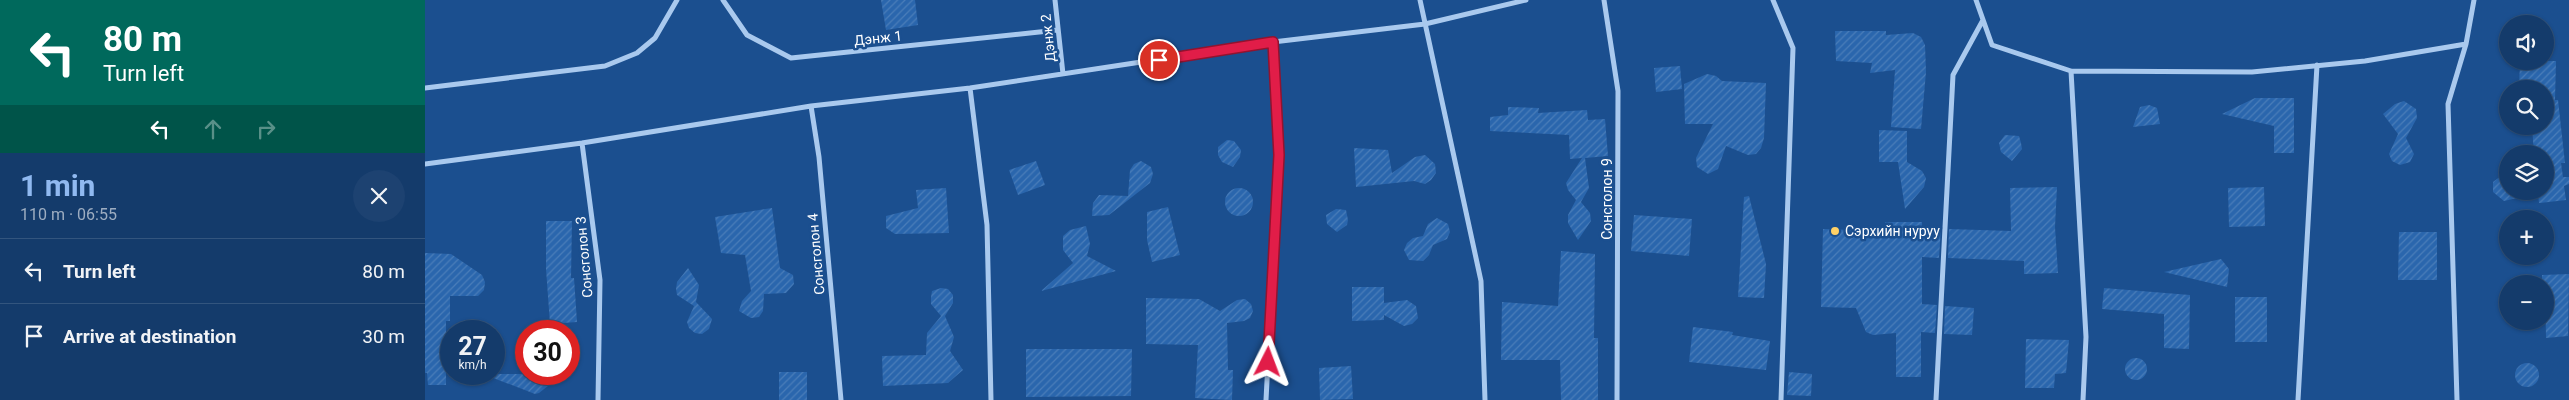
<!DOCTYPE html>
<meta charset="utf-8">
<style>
:root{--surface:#143b6b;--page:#1d4271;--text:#f1f3f6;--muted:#9dadc1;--line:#33557e;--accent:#90b9f0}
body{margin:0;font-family:Roboto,sans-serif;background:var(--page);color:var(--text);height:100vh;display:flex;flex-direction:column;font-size:19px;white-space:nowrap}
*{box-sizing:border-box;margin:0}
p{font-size:16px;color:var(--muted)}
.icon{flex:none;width:28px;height:28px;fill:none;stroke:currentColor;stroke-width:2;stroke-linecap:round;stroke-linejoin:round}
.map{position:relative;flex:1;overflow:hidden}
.panel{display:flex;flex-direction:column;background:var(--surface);width:425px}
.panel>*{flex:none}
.guide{background:#00695c;color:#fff;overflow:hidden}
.controls{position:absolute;left:2074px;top:15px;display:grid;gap:10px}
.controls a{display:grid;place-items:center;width:55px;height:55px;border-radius:50%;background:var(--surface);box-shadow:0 1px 4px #0004,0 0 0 1px var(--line);font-size:25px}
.speed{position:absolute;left:15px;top:320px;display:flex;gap:10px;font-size:25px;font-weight:700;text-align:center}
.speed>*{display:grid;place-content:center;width:65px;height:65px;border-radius:50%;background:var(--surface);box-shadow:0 1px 4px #0004,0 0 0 1px var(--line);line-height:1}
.speed small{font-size:12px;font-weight:400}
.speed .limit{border:8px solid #d22;background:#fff;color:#111}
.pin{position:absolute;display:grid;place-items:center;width:42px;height:42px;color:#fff;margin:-21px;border:2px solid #fff;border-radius:50%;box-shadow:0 1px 5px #0007}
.me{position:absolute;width:55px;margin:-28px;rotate:3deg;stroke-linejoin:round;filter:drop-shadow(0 0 4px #0008)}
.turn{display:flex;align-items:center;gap:18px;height:105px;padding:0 20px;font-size:22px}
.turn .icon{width:65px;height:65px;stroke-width:2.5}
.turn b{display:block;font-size:35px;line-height:42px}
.lanes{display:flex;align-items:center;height:48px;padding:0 20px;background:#0003;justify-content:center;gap:25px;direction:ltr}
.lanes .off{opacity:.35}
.round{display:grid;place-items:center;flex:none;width:52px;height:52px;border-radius:26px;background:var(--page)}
.headline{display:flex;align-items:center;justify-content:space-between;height:85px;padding:0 20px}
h1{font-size:30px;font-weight:700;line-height:38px;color:var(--accent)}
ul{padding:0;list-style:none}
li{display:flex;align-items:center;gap:15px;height:65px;padding:0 20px;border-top:1px solid var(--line)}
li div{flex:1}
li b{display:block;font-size:19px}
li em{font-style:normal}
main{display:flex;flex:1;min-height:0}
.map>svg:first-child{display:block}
.building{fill:url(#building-hatch)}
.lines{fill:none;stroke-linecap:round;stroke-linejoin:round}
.minor{stroke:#a9c9ee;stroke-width:5}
.route-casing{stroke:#92132f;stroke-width:12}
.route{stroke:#e11d48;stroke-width:9}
.poi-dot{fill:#ffd166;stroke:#1b4f8f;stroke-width:2}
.labels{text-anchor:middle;stroke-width:5;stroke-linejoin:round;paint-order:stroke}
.street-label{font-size:14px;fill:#fff;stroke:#1b4f8f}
.poi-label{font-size:14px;fill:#fff;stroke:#1b4f8f;text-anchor:start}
</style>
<main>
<section class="panel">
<div class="guide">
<div class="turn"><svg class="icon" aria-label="left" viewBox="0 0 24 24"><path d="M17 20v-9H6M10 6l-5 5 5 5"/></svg><div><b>80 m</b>Turn left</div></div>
<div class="lanes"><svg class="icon" aria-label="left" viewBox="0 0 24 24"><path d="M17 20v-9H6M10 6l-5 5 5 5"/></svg><svg class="icon off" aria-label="ahead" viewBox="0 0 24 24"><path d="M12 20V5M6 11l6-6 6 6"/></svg><svg class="icon off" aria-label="right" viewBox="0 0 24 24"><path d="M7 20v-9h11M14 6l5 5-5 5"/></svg></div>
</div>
<div class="headline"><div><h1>1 min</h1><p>110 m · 06:55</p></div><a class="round"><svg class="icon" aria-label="close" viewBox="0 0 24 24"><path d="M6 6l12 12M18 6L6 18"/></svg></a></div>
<ul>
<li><svg class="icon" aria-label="left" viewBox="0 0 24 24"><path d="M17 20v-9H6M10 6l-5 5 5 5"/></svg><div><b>Turn left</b></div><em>80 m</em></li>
<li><svg class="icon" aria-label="arrive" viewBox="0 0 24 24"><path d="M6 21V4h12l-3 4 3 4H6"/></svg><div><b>Arrive at destination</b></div><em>30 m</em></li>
</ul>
</section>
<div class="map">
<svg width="2144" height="400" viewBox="0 0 2144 400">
<defs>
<pattern id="building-hatch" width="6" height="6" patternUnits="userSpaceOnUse" patternTransform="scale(1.25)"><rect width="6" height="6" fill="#2a66ad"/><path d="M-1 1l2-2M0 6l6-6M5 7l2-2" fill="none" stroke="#4a7db9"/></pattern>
</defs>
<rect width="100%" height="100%" fill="#1b4f8f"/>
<!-- building -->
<path class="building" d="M456,0H490L493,25L461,30Z
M1410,31H1461V35L1488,33L1496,37L1500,45L1501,72L1496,129L1466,127L1470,70L1445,73L1447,63L1411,61Z
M2095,61H2131L2130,100H2133L2140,163H2136L2138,177H2144V184L2139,186L2141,200L2114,203L2113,193L2079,201L2068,192V182L2080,173H2082V191H2120V154H2109L2107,126H2120V89H2094Z
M1255,66L1257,89L1231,92L1229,68Z
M1282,74L1291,76L1297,81L1341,83L1339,138L1336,148L1331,154L1323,155L1301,146L1293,169L1283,174L1272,167L1271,158L1288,124H1260L1259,84Z
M1830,98H1869V153H1849V126L1797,114Z
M1979,101L1991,109L1992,118L1981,138L1989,154L1985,162L1975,165L1967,161L1964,154L1973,134L1958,114L1970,104Z
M1724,105L1732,108L1735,124L1708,127L1715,107Z
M1083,107L1114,108L1113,113L1162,110L1163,120L1180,119L1183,156L1160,158L1164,188L1156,202L1165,213L1166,221L1153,240L1143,223V215L1151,200L1143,190L1141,183L1157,158L1145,159L1144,135L1065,131V117L1083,115Z
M1454,130L1482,131V162L1497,171L1501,178L1499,187L1480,209L1473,162H1454Z
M1580,135L1594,136L1596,143L1597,149L1587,161L1576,152L1574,143Z
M802,140L809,141L816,150L815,157L808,167L797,162L793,155V147Z
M929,148L963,150L967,173L990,157L1000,155L1010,164L1011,173L1006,180L1000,184L989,181L931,187Z
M611,161L620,185L593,195L584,170Z
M716,161L726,167L728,174L725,183L684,215L667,216L668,203L674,195L703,196L705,170L709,164Z
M1632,187L1630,227L1633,273L1599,274V261L1523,258L1524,229L1586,231L1585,188Z
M1839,187L1840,226L1804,227L1803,188Z
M521,188L524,233L470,234L461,228V216L493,208L491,190Z
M800 202a14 14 0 1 1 28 0a14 14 0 1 1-28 0Z
M1324,196L1341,264L1339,298L1313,297L1319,197Z
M743,207L755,255L727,262L722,240V212Z
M347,208L355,268L368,275L369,284L361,293L339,294L338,311L334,317L326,318L314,311L317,301L326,291L320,255L296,253L290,217Z
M911,209L921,210L923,220L922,225L912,232L902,224L901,215Z
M1209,215L1267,219L1264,256L1206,251Z
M1012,218L1023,224L1025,232L1022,239L1008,245L1004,255L998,261L984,260L979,250L982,243L988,238L998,236L1003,224Z
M121,221H147L146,278H149L152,322L125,324L121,269Z
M1460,222H1497V227L1516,228L1514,258L1497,257V304L1512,305L1510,333L1496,332V377H1471V333L1448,335L1441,332L1431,308L1396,307L1398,229L1460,231Z
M661,226L665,244L662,256L691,271L616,291L648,263L638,250V236L645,230Z
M1974,232H2012V280H1973Z
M1136,251L1170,254L1169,338H1173V400H1136L1135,360H1076L1077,302L1133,306Z
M0,253L26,254L57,275L60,282L59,290L53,296H25V321H21V385H3L2,373H0Z
M1796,259L1804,269L1802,287L1739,272Z
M263,268L274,285L271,302L287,319L284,329L277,334L270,333L264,328L262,322L269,306L252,295L251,289L252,282Z
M2144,274L2143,336L2121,338L2120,284H2117V275Z
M927,287H959V303L982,300L991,306L993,318L987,324L979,326L959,315V320L927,321Z
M516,288L523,289L528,295V303L520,316L529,337L525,351L538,370L523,383L458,386L457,356L501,355L502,333L516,316L506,304V297L507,291Z
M1679,288L1765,295L1764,349L1739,348V314L1677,309Z
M1810,297H1842V342H1810Z
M721,298L774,299L795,311L812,300L820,299L826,304L828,311L825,318L819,321L802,323L803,370H808L807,400L770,398L773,345L721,344Z
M1520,306L1549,308L1547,335L1519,334Z
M1268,327L1308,332L1307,335L1345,341L1341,370L1264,362Z
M1601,339L1644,340L1641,373L1630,374L1629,388H1600Z
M601,349H707L706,396L601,397Z
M1700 369a11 11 0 1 1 22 0a11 11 0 1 1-22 0Z
M2090 375a12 12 0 1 1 24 0a12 12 0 1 1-24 0Z
M926,366L928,399L895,400L894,368Z
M354,372H382V400H354Z
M1364,372L1387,374L1386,396L1362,395Z
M58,374H138L114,393L110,394Z"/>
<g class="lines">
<!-- minor -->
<path class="minor" d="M298,0L322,35L366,58L633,30
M630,0L638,74
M995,0L1056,281L1060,400
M1179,0L1193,91L1192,400
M1348,0L1368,48L1356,400
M1551,0L1567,45L1646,71L1827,72L1940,61L2041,44
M1646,71L1661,337L1658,400
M0,88L180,66L212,53L230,38L252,0
M545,88L562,225L566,400
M386,106L394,157L416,400
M157,143L175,280L173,400
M0,164L157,143L386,106L545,88L848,42L1000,24L1101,0
M841,400L854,155L848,42
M1511,400L1528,75L1558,20
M1873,400L1892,65
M2032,400L2023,104L2041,44L2049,0"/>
</g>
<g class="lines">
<defs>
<path id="route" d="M734,60L848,42L854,155L843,362"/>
</defs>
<!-- route casing -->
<use href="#route" class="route-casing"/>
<!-- route -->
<use href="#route" class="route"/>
</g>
<!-- markers -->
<circle class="poi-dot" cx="1410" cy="231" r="5"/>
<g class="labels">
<!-- street labels -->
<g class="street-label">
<text transform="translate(453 38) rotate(-6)" y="5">Дэнж 1</text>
<text transform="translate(623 38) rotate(-96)" y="5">Дэнж 2</text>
<text transform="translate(1182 199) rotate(-90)" y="5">Сонсголон 9</text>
<text transform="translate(391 254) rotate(-95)" y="5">Сонсголон 4</text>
<text transform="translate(159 257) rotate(-95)" y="5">Сонсголон 3</text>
</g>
<!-- poi labels -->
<g class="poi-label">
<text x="1420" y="236">Сэрхийн нуруу</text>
</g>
</g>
</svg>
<div class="controls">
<a><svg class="icon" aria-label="sound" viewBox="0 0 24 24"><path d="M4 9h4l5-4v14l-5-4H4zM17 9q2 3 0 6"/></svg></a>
<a><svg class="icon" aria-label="search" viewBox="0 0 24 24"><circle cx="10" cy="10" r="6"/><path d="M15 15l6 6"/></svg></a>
<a><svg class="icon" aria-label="layers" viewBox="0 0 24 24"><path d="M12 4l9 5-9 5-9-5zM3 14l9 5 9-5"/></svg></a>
<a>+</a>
<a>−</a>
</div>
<div class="speed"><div>27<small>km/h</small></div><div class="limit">30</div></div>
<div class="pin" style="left:734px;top:60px;background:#d93025"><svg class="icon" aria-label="arrive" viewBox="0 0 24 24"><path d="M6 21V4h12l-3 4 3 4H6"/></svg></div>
<svg class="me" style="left:843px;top:362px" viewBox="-20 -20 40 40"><path d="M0-17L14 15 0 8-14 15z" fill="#e11d48" stroke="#fff" stroke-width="4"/></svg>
</div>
</main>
